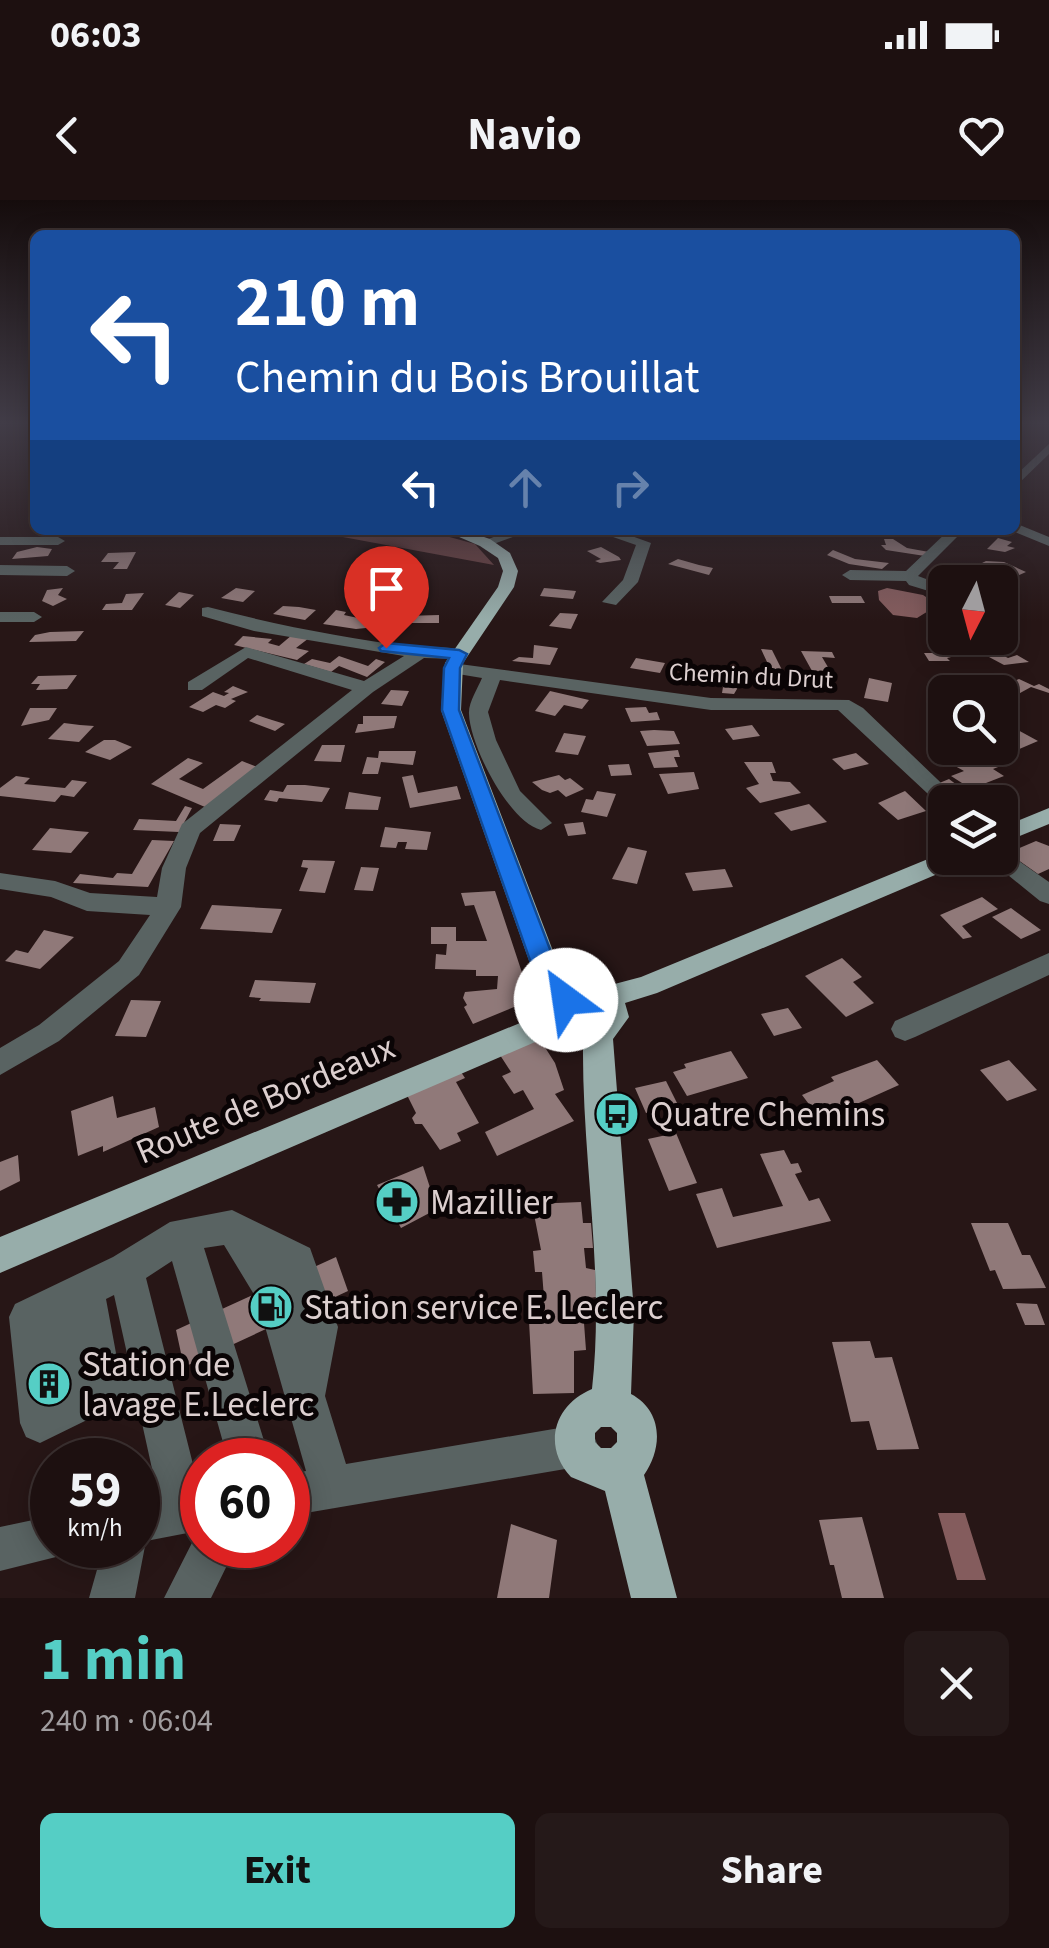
<!DOCTYPE html>
<meta charset="utf-8">
<style>
:root{--surface:#1d1010;--page:#251919;--text:#f1f3f6;--muted:#a09d9f;--line:#3b3030;--accent:#55cec5}
body{margin:0;font-family:"Source Sans 3",sans-serif;background:var(--page);color:var(--text);height:100vh;display:flex;flex-direction:column;font-size:38px;white-space:nowrap}
*{box-sizing:border-box;margin:0}
p{font-size:32px;color:var(--muted)}
.icon{flex:none;width:55px;height:55px;fill:none;stroke:currentColor;stroke-width:2;stroke-linecap:round;stroke-linejoin:round}
.map{position:relative;height:1398px;overflow:hidden}
.details{display:flex;flex-direction:column;background:var(--surface);flex:1}
.details>*{flex:none}
.banner{position:absolute;left:30px;top:30px;width:990px;height:305px;border-radius:15px;box-shadow:0 5px 25px #0003,0 0 0 2px var(--line);background:#1a4fa0;color:#fff;overflow:hidden}
.needle{width:65px;rotate:186deg}
.fabs{position:absolute;left:928px;top:365px;display:grid;gap:20px}
.fabs a{display:grid;place-items:center;width:90px;height:90px;border-radius:15px;background:var(--surface);box-shadow:0 5px 25px #0003,0 0 0 2px var(--line);font-size:50px}
.speed{position:absolute;left:30px;top:1238px;display:flex;gap:20px;font-size:50px;font-weight:700;text-align:center}
.speed>*{display:grid;place-content:center;width:130px;height:130px;border-radius:50%;background:var(--surface);box-shadow:0 5px 25px #0003,0 0 0 2px var(--line);line-height:1}
.speed small{font-size:25px;font-weight:400}
.speed .limit{border:15px solid #d22;background:#fff;color:#111}
.pin{position:absolute;display:grid;place-items:center;width:85px;height:85px;color:#fff;margin:-102px -42px;border-radius:50% 50% 50% 0;rotate:-45deg;box-shadow:0 0 10px #0007}
.pin .icon{rotate:45deg}
.me{position:absolute;width:110px;margin:-55px;rotate:329deg;stroke-linejoin:round;filter:drop-shadow(0 0 8px #0008)}
.turn{display:flex;align-items:center;gap:35px;height:210px;padding:0 40px;font-size:45px}
.turn .icon{width:130px;height:130px;stroke-width:2.5}
.turn b{display:block;font-size:70px;line-height:85px}
.lanes{display:flex;align-items:center;height:95px;padding:0 40px;background:#0003;justify-content:center;gap:50px;direction:ltr}
.lanes .off{opacity:.35}
.round{display:grid;place-items:center;flex:none;width:105px;height:105px;border-radius:15px;background:var(--page)}
.head{display:flex;align-items:center;justify-content:space-between;height:170px;padding:0 40px}
h1{font-size:60px;font-weight:700;line-height:75px;color:var(--accent)}
.primary-button{display:flex;gap:20px;margin-top:auto;padding:20px 40px}
.primary-button a{flex:1;height:115px;border-radius:15px;background:var(--accent);color:#111;font-size:40px;font-weight:700;line-height:115px;text-align:center}
.primary-button a+a{background:var(--page);color:var(--text)}
.status{display:flex;justify-content:space-between;align-items:center;height:70px;padding:0 50px;background:var(--surface);direction:ltr}
.status svg{height:28px;fill:currentColor}
header{display:flex;justify-content:space-between;align-items:center;height:130px;padding:0 40px;background:var(--surface);font-size:45px;font-weight:700}
.map>svg:first-child{display:block}
.forest{fill:#674243}
.water{fill:#845c5d}
.building{fill:#907979}
.lines{fill:none;stroke-linecap:round;stroke-linejoin:round}
.minor{fill:#596362;fill-rule:evenodd}
.major{fill:#97adaa;fill-rule:evenodd}
.route{fill:#1a73e8;stroke:#114b97;stroke-width:2.5}
.labels{text-anchor:middle;stroke-width:10;stroke-linejoin:round;paint-order:stroke}
.far-street-label{font-size:25px;fill:#dccfcf;stroke:#0a0405}
.near-street-label{font-size:35px;fill:#dccfcf;stroke:#0a0405}
.near-poi-label{font-size:35px;fill:#dccfcf;stroke:#0a0405;text-anchor:start}
</style>
<div class="status"><b>06:03</b><svg viewBox="0 0 49 12"><path d="M0 12V9h3v3zM5 12V6h3v6zM10 12V3h3v9zM15 12V0h3v12zM26 1h20v11H26zM47 4h2v5h-2z"/></svg></div>
<header><svg class="icon" aria-label="back" viewBox="0 0 24 24"><path d="M15 5l-7 7 7 7"/></svg>Navio<svg class="icon" aria-label="heart" viewBox="0 0 24 24"><path d="M12 20l-8-8c-3-5 5-10 8-4 3-6 11-1 8 4z"/></svg></header>
<div class="map">
<svg width="1049" height="1398" viewBox="0 0 1049 1398">
<rect width="100%" height="100%" fill="#271616"/>
<!-- forest -->
<path class="forest" d="M305,330H424L475,344L494,365Z"/>
<!-- water -->
<path class="water" d="M887,388L923,395L938,405L917,418L893,415L879,400L878,391Z
M938,1313H965L986,1380H957Z"/>
<!-- building -->
<path class="building" d="M998,338L1012,342L1007,346L1015,348L1005,352L987,349Z
M884,339H893L907,348L929,352L925,356L886,350L881,345H886Z
M37,347L52,349L48,356L12,359L17,352Z
M601,347L619,357L621,360L600,363L595,361L601,359L587,351Z
M833,350L855,359L889,363L882,369L849,364L827,355Z
M136,352L127,369H113L119,362H101L108,353Z
M678,359L699,365L713,368L709,375L668,364Z
M986,361L1004,362L1026,372L1017,376L995,372L980,364Z
M63,388L58,395L67,399L53,406L42,401L47,390Z
M236,388L255,391L243,402L221,398Z
M544,388L556,389L576,391L573,399L540,396Z
M179,392L194,395L180,408L165,405Z
M144,393L132,410H102L106,404L122,403L126,394Z
M829,396H861L865,403H832Z
M283,406L299,407L316,410L305,420L273,414Z
M336,410L346,412L344,415L372,421L366,428L356,429L323,424Z
M560,413L578,414L571,429L549,426Z
M439,415V423H410L400,428L389,423L404,416Z
M84,431L76,441L29,442L35,435L50,432Z
M292,435L309,438L296,448L309,451L297,460L234,445L243,436L272,439L268,443L279,446Z
M534,445L558,448L550,465L512,461L519,457L533,458Z
M967,445L976,451L947,458L950,461H929L924,453H942Z
M761,449L772,450L784,474H795L797,480L775,479Z
M801,451L832,452L835,458L822,457L835,479L817,480Z
M1000,454L1008,458L1017,455L1029,462L1004,465L989,457Z
M339,456L368,466L376,459L385,462L367,477L339,466L331,472L304,464L312,459L330,463Z
M636,458L665,463L660,473L630,468Z
M691,471L736,477L733,483L738,484L737,489L734,494L722,493L723,487L689,482Z
M77,475L67,489L36,490L40,484H31L38,476Z
M869,478L892,483L888,502L864,498Z
M1019,479L1034,486L1039,484L1049,489V493L1031,487L1009,499L983,484L988,481L998,487Z
M233,486L248,492L231,499L236,501L225,508L216,505L203,512L189,507L213,492L224,496L229,493L224,492Z
M391,490L409,491L402,506L381,504Z
M550,491L589,500L582,509L564,505L555,516L535,511Z
M646,507L649,513L657,512L660,520L631,522L625,508Z
M30,508H57L49,520L21,526Z
M257,515L272,520L285,524L275,531L249,521Z
M363,516H397L394,528L355,533L358,524H363Z
M64,523L80,525L94,526L79,542L48,539Z
M752,525L760,536L733,540L725,529Z
M1016,529L1038,541L1017,550L1000,539V535Z
M654,530L674,531L680,544L647,546L640,531Z
M564,533L586,536L578,555L555,552Z
M104,540H115L132,547L110,560L85,552Z
M322,545H345L341,562L314,561Z
M943,548H996L1016,560L993,569L1004,576L968,590L986,602H958L937,584L949,579L957,585L962,583L951,576L964,571L955,566L965,562Z
M678,550L680,557H674L678,567L654,568L648,553Z
M379,551H416L413,565L381,562L378,574H362L367,557L378,558Z
M856,553L869,564L844,570L832,559Z
M188,558L203,563L179,579L203,589L242,561L257,567L205,607L151,584Z
M744,562H772L776,573H770L773,581L790,582L801,593L760,603L746,588L759,584Z
M629,564L632,575L611,576L608,565Z
M694,572L699,589L668,594L659,574Z
M413,575L418,593L457,586L461,599L410,608L402,577Z
M559,575L565,580L570,578L584,589L566,597L558,590L550,593L542,590L532,582Z
M16,576L30,578L24,584L65,588L72,580L87,582L74,597L61,595L55,602L0,596V588Z
M287,585H305L330,588L322,602L279,598L277,602L264,600L270,590L283,592Z
M597,591L616,594L607,617L581,612L586,599L593,600Z
M905,591L926,611L898,620L878,603Z
M349,592L381,597L378,610L345,609Z
M809,604L827,622L791,631L774,613Z
M185,606L192,608L179,632L133,630L139,619L176,621Z
M583,622L586,634L568,636L564,624Z
M220,624L241,625L234,641H213Z
M385,627L431,632L427,650L405,649L407,642H398L396,648L380,647Z
M50,628L77,631L89,632L71,653L32,650Z
M152,640L174,641L148,687L73,683L80,674L113,678L117,673L132,674Z
M1036,641L1049,646V669L1038,674L1008,653Z
M628,647L647,651L637,684L612,679Z
M303,660L335,661L325,693L299,691L308,668L301,667Z
M361,667L379,668L373,691L354,690Z
M725,669L733,687L693,691L685,673Z
M495,691L531,800L473,824L464,807L467,805L463,798L465,792L497,789L498,776H476V770L435,769L436,754L446,755L447,744H431V727H456V741H487L474,705L465,706L461,693Z
M982,697L998,709L962,726L972,737L963,739L940,715Z
M212,705L282,709L272,733L200,729Z
M1011,708L1041,730L1021,739L992,717Z
M44,730L74,737L40,769L5,761L16,750L28,753Z
M842,758L862,777L853,782L874,803L846,817L805,776Z
M255,780L316,783L310,803L259,801L261,798L249,797Z
M131,800L161,801L146,837L115,836Z
M788,808L802,828L774,836L761,814Z
M539,838L555,863L564,890L555,894L574,921L497,956L485,932L534,909L523,890L514,894L502,876L511,872L500,855Z
M731,851L748,878L687,896L673,872L686,868L684,864Z
M877,860L899,885L821,920L802,895L834,881L831,877Z
M1009,860L1037,890L1007,901L980,870Z
M461,872L465,878L456,882L479,923L457,933L461,941L440,950L422,924H415L412,918L416,913L407,895Z
M666,881L678,905L646,913L635,888Z
M113,896L117,918L155,907L159,927L103,952V946L78,956L71,911Z
M676,933L697,983L669,991L648,939Z
M784,950L791,964L798,963L802,972L795,974L809,1001L819,998L831,1021L717,1048L696,994L722,988L733,1017L783,1006L760,954Z
M18,955L20,981L0,991V962Z
M423,966L437,1009L401,1028L377,985Z
M581,1002L583,1023H591L593,1048H584L586,1068L595,1070L596,1097L589,1098L590,1122L584,1123L586,1150L574,1151V1193L533,1194L529,1121L536,1120V1098H544L542,1072H535L533,1051L541,1050L532,1004Z
M971,1023H1008L1022,1055H1030L1046,1088L1003,1089L995,1070L990,1071Z
M336,1057L348,1091L184,1167L176,1130Z
M1016,1103L1037,1104L1045,1125H1025Z
M870,1141L875,1158L892,1157L919,1249L877,1250L869,1221L851,1222L832,1142Z
M862,1317L873,1357L884,1398H842L834,1365H830L819,1320Z
M511,1324L557,1340L549,1398H497Z"/>
<g class="lines">
<!-- minor -->
<path class="minor" d="M1049,244V254L1015,287V276Z
M1015,323L1049,337V346L1010,330H1015Z
M511,330H532L488,346L481,342Z
M593,330H615L651,343L638,382L616,405L602,402L623,380L636,345Z
M949,330H964L918,376L945,386V396L909,385L906,381L850,380L842,375L850,370L906,371Z
M0,337H58L65,341L58,345H0Z
M0,365L67,366L75,371L67,376L0,375Z
M208,407C276,425 345,438 415,447C432,449 455,444 468,454L459,459L424,458L373,492L200,633L186,668L181,707L139,775L59,841L0,875V848L39,825L119,761L150,715L87,711L51,697L0,689V673L55,681L90,693L157,697L162,668L182,624L352,490L248,458L202,490H188V482L246,447L364,481L404,456L254,431L202,416V408Z
M0,412H34L42,417L34,422H0Z
M452,463L711,498L849,500L863,508L961,602H945L942,607L838,510H711L500,480L488,512L496,540L520,591L552,623L541,630C509,622 470,546 469,514C468,503 478,488 482,478L446,472V464Z
M1000,648L1049,682V704L1040,701L992,662L989,658H1000Z
M1049,753V775L915,837L905,841L895,837L891,829L895,821Z
M232,1010L310,1048L338,1127L325,1196L346,1264L577,1225L592,1231L598,1246L592,1261L577,1267L288,1316V1274L306,1271L264,1123L270,1110L283,1104L294,1109L288,1090L284,1101L271,1106L258,1101L224,1045L204,1048L270,1260H228L172,1061L146,1078L199,1288H202V1345H237L211,1398H164L198,1331L146,1341L135,1398H89L104,1345H138V1299L158,1296L136,1196L40,1243L26,1237L20,1223L9,1117L15,1104L113,1057L170,1022ZM114,1095L128,1158L118,1164L106,1099Z
M52,1316V1345H71L68,1354L0,1371V1327Z"/>
<!-- major -->
<path class="major" d="M443,330H463L490,339L510,353L518,371L514,387L463,463L461,510L558,764L576,783L607,786L641,777L945,652V658H965L961,664L657,793L625,803L629,817L613,839L634,1112L631,1194C663,1211 663,1248 644,1275L677,1398H631L605,1291L571,1277C542,1246 554,1205 592,1189C605,1074 582,960 583,845L556,833L0,1073V1037L549,811L555,796L532,769L441,510L445,463L498,387L503,371L498,358L480,346ZM585,804L599,809L601,816L595,821L578,818L577,810ZM601,1227H611L617,1233V1242L611,1248H601L595,1242V1233Z
M1049,608V624L1000,644V628Z"/>
</g>
<!-- sky -->
<linearGradient id="sky" x2="0" y2="1"><stop stop-color="#150c0c"/><stop offset="0.53" stop-color="#413c47"/><stop offset="1" stop-color="#413c47" stop-opacity="0"/></linearGradient>
<rect width="1049" height="421" fill="url(#sky)"/>
<!-- route -->
<path class="route" d="M386,443L459,450L467,454L460,468L459,510L556,765L583,796L575,807H556L555,796L533,769L442,510L444,468L449,458L381,451L379,448Z"/>
<!-- icons -->
<defs>
<symbol id="bus-disc" viewBox="-11 -11 22 22"><circle r="9.5" fill="#55cec5" stroke="#0a0405"/><path d="M-5-6H5V4H4V6H2V4H-2V6H-4V4H-5ZM-3.5-4V0h7V-4ZM-3.5 1.2v1.5H-2V1.2ZM2 1.2v1.5H3.5V1.2Z" fill="#111"/></symbol>
<symbol id="pharmacy-disc" viewBox="-11 -11 22 22"><circle r="9.5" fill="#55cec5" stroke="#0a0405"/><path d="M-2-6h4v4h4v4h-4v4h-4v-4h-4v-4h4Z" fill="#111"/></symbol>
<symbol id="fuel-disc" viewBox="-11 -11 22 22"><circle r="9.5" fill="#55cec5" stroke="#0a0405"/><path d="M-5.5-6h7V0h2V4h1.3V-2.5L3-4.5l.8-.8L6-3V5H2.5V1h-1V6h-7ZM-4.2-4.7v3.2H.2V-4.7Z" fill="#111"/></symbol>
<symbol id="building-disc" viewBox="-11 -11 22 22"><circle r="9.5" fill="#55cec5" stroke="#0a0405"/><path d="M-4-6H4V6H1V3H-1V6H-4ZM-2.5-4.3h1.7v1.8h-1.7ZM.8-4.3h1.7v1.8H.8ZM-2.5-1h1.7V.8h-1.7ZM.8-1h1.7V.8H.8Z" fill="#111"/></symbol>
</defs>
<g fill-rule="evenodd">
<use href="#bus-disc" x="592" y="889" width="50" height="50"/>
<use href="#pharmacy-disc" x="372" y="977" width="50" height="50"/>
<use href="#fuel-disc" x="246" y="1082" width="50" height="50"/>
<use href="#building-disc" x="24" y="1159" width="50" height="50"/>
</g>
<g class="labels">
<!-- far-street labels -->
<g class="far-street-label">
<text transform="translate(751 475) rotate(3)" y="9">Chemin du Drut</text>
</g>
<!-- near-street labels -->
<g class="near-street-label">
<text transform="translate(265 899) rotate(-23)" y="12">Route de Bordeaux</text>
</g>
<!-- near-poi labels -->
<g class="near-poi-label">
<text x="650" y="926">Quatre Chemins</text>
<text x="430" y="1014">Mazillier</text>
<text x="304" y="1119">Station service E. Leclerc</text>
<text x="82" y="1176">Station de<tspan x="82" dy="40">lavage E.Leclerc</tspan></text>
</g>
</g>
</svg>
<div class="fabs">
<a><svg class="needle" viewBox="-14 -14 28 28"><path d="M0-13l5 13h-10z" fill="#e53935"/><path d="M0 13l5-13h-10z" fill="#a09d9f"/></svg></a>
<a><svg class="icon" aria-label="search" viewBox="0 0 24 24"><circle cx="10" cy="10" r="6"/><path d="M15 15l6 6"/></svg></a>
<a><svg class="icon" aria-label="layers" viewBox="0 0 24 24"><path d="M12 4l9 5-9 5-9-5zM3 14l9 5 9-5"/></svg></a>
</div>
<div class="speed"><div>59<small>km/h</small></div><div class="limit">60</div></div>
<div class="pin" style="left:386px;top:448px;background:#d93025"><svg class="icon" aria-label="arrive" viewBox="0 0 24 24"><path d="M6 21V4h12l-3 4 3 4H6"/></svg></div>
<svg class="me" style="left:566px;top:800px" viewBox="-20 -20 40 40"><circle r="19" fill="#fff"/><path d="M0-13L10 11 0 6-10 11z" fill="#1a73e8"/></svg>
<div class="banner">
<div class="turn"><svg class="icon" aria-label="left" viewBox="0 0 24 24"><path d="M17 20v-9H6M10 6l-5 5 5 5"/></svg><div><b>210 m</b>Chemin du Bois Brouillat</div></div>
<div class="lanes"><svg class="icon" aria-label="left" viewBox="0 0 24 24"><path d="M17 20v-9H6M10 6l-5 5 5 5"/></svg><svg class="icon off" aria-label="ahead" viewBox="0 0 24 24"><path d="M12 20V5M6 11l6-6 6 6"/></svg><svg class="icon off" aria-label="right" viewBox="0 0 24 24"><path d="M7 20v-9h11M14 6l5 5-5 5"/></svg></div>
</div>
</div>
<section class="details">
<div class="head"><div><h1>1 min</h1><p>240 m · 06:04</p></div><a class="round"><svg class="icon" aria-label="close" viewBox="0 0 24 24"><path d="M6 6l12 12M18 6L6 18"/></svg></a></div>
<div class="primary-button"><a>Exit</a><a>Share</a></div>
</section>
